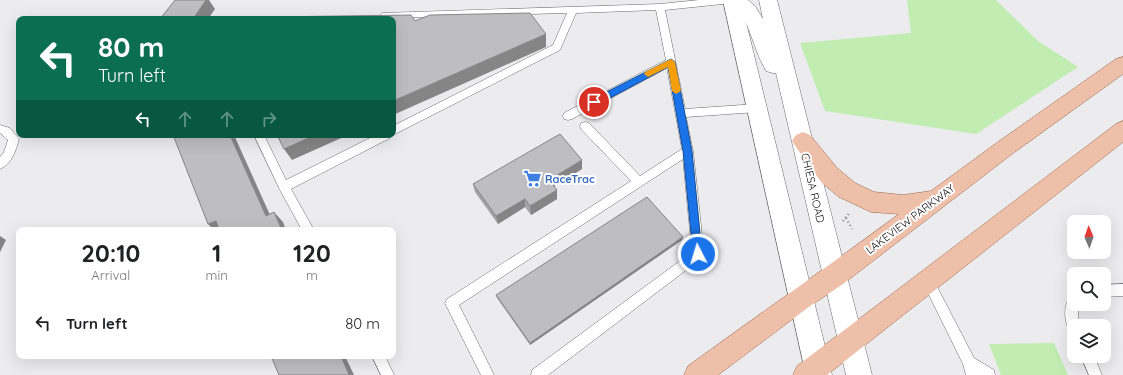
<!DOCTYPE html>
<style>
:root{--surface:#fff;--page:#f2f2f2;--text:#202124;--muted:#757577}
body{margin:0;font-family:Quicksand,sans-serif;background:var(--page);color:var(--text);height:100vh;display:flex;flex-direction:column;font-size:15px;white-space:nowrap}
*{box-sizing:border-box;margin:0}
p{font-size:13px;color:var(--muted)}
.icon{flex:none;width:22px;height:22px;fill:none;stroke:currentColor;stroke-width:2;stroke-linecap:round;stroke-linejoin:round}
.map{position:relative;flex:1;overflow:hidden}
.details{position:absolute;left:16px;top:227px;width:380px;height:132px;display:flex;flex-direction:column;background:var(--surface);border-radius:8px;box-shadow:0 4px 16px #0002}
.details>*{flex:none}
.hud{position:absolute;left:16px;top:16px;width:380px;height:122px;border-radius:8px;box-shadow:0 4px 16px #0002;background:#0b6e4f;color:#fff;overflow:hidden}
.needle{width:26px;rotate:358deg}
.controls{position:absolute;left:1067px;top:215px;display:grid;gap:8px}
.controls a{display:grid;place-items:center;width:44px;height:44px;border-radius:8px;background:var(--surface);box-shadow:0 4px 16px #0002;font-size:20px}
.pin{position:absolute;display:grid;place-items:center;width:34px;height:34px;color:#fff;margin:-17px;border:2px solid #fff;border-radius:50%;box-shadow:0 1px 4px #0007}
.me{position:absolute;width:44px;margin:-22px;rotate:355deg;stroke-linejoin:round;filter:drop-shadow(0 0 3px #0008)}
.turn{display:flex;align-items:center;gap:14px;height:84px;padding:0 16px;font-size:18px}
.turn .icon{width:52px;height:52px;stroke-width:2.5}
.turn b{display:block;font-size:28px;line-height:34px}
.lanes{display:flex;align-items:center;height:38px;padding:0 16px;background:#0003;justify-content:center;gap:20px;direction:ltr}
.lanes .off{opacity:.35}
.eta{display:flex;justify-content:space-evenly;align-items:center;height:68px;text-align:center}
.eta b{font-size:24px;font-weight:800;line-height:28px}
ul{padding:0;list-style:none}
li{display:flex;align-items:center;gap:12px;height:56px;padding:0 16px}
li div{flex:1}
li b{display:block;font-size:15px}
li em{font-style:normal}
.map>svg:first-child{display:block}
.green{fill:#c1edb3}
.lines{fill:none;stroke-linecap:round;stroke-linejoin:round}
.lane-casing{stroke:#696a6b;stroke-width:1}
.secondary-casing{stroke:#696a6b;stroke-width:1}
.primary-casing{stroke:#9a674e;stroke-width:1}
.path{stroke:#838385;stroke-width:2.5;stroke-dasharray:1 3;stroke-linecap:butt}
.lane{fill:#fff;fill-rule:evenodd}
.secondary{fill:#fff;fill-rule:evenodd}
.primary{fill:#efc0a9;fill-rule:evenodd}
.wall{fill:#a3a3a5}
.shaded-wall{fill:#858586}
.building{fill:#bebec0;stroke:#858586}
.route{fill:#1a73e8;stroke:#114b97}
.slow{fill:#f59e0b}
.labels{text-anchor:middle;stroke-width:4;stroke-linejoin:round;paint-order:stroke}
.shop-label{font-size:11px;font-weight:bold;fill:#366cbe;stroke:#fff;text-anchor:start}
.street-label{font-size:11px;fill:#0f0f10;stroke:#fff}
</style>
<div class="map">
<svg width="1123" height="375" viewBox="0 0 1123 375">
<rect width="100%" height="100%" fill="#ececee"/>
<!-- green -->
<path class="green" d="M907,0H996L1038,41L1078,67L976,134L825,111L800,43L911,33Z
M1054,343L1068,375H1001L989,344Z"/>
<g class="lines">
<defs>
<path id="lane" d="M699,0H737L732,3L665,10L685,109L757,104L761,105L762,108L761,111L757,112L686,117L693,151L704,254L702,258L548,375H531L532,370L692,252L683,159L459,305L494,375H481L445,303L447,299L631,181L581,129L580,126L581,123L585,122L589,123L640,176L682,149L667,68L572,119L568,120L564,119L563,116L564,113L666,60L656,10L576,13L560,50L393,135V126L553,45L567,13L385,18L380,15L382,13L660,4Z
M0,125L10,128L19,139C16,150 12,164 0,169V157L4,152L8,140L0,133Z
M254,135H264L286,180L376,135H391L390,138L291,189L314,230H302L280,190Z
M928,275L932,277L974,358L994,370L995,375H966L963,364L922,281L924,277Z
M1123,284V296L1104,297V285Z
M1074,297V304H1080L1078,307L1079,326H1074V334L1070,332C1065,323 1063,310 1068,300Z
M372,356H385L394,375H381Z
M1081,356H1094L1102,375H1089Z"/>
<path id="secondary" d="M723,0H748L755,6L763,19L759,0H777L872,375H846L776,73H773L766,71L759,57L746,22L832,375H806Z"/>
<path id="primary" d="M1123,57V74L1012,154L843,284L810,306L718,375H684L688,366C758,315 829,266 899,214L871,212L839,197L821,182L796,147L792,141L796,135L803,132L810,135L837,168L855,183L874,192L903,195L931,191L998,142L1116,59Z
M1123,121V142L827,375H793L797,366L1116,124Z"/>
</defs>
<!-- lane casing -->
<use href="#lane" class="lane-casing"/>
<!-- secondary casing -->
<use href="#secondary" class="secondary-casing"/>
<!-- primary casing -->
<use href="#primary" class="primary-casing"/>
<!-- path -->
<path class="path" d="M846,218L852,229
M843,221L850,212"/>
<!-- lane -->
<use href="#lane" class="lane"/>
<!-- secondary -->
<use href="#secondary" class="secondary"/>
<!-- primary -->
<use href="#primary" class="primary"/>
</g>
<!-- wall -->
<path class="wall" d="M582,169L554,186L557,190V199L531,215L525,207L498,224L475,192L473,184Z
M682,240L530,345L497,298L496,295Z"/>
<!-- shaded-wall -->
<path class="shaded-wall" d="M206,0H209L215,9L208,19H193Z
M546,34V47L393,115V101Z
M230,135H234L275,226L266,216Z
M315,135H348L292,160L284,149Z
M582,160V169L549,189V180Z
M557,190V199L531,215L530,206Z
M525,199V207L498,224L496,216Z
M274,212L283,222L286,230H282Z
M216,221L226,230H214L208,224Z
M0,236L6,240L0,252Z
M683,237L682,240L530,345V343Z
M341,356H345L354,375H349Z"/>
<!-- building -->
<path class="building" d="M175,0H206L193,19H160Z
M530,13L546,34L393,101V19H262L266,17L411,15L415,21L430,15Z
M560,134L582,160L549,180L557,190L530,206L525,199L496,216L473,184Z
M173,135H230L266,216L274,212L282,230H219L216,221L208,224Z
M277,135H315L284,149Z
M647,197L683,237L530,343L496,295Z
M271,356H341L349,375H279Z"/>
<!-- route -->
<path class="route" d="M671,59L675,62L692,151L702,254L701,257L698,259L694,257L693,254L683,151L668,67L597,105H591L590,102L591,100Z"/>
<!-- slow -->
<path class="slow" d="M671,59L675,62L681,91L676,94L672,91L668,67L648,77L644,74L645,72Z"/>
<!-- icons -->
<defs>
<symbol id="supermarket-bare" viewBox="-9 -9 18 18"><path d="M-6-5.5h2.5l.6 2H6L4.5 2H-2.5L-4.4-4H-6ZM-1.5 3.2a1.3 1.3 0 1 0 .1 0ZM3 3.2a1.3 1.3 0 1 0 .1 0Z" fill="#3f7fe0" stroke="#fff" stroke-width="2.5" paint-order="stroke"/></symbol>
</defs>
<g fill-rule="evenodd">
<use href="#supermarket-bare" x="520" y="166" width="25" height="25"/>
</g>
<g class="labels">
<!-- shop labels -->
<g class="shop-label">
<text x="545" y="183">RaceTrac</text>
</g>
<!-- street labels -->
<g class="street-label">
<text transform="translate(813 188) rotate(77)" y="4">CHIESA ROAD</text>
<text transform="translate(910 219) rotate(-37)" y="4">LAKEVIEW PARKWAY</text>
</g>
</g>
</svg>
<div class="controls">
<a><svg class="needle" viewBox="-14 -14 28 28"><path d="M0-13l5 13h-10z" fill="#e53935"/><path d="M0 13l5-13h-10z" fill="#757577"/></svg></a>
<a><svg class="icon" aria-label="search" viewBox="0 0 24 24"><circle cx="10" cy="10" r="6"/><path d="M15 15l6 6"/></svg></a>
<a><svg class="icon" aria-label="layers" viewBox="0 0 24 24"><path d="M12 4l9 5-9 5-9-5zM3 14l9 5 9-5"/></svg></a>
</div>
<div class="pin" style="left:594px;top:102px;background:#d93025"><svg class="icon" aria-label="arrive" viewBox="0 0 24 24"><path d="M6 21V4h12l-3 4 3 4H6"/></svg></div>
<svg class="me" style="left:698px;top:254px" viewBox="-20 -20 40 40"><circle r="17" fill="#1a73e8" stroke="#fff" stroke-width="3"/><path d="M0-11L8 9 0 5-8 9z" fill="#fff"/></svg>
<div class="hud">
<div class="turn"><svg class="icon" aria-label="left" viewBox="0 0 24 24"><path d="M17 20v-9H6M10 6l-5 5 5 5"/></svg><div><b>80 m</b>Turn left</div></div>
<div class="lanes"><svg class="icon" aria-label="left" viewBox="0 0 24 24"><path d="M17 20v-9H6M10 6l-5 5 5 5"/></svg><svg class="icon off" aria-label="ahead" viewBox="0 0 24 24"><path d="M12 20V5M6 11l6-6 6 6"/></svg><svg class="icon off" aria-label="ahead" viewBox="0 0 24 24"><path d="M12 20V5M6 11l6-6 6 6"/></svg><svg class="icon off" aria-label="right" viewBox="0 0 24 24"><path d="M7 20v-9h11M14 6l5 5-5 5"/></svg></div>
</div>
<section class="details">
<div class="eta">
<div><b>20:10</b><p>Arrival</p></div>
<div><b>1</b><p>min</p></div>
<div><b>120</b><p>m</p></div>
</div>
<ul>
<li><svg class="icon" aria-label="left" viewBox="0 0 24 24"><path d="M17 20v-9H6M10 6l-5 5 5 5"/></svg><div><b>Turn left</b></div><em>80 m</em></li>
</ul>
</section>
</div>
